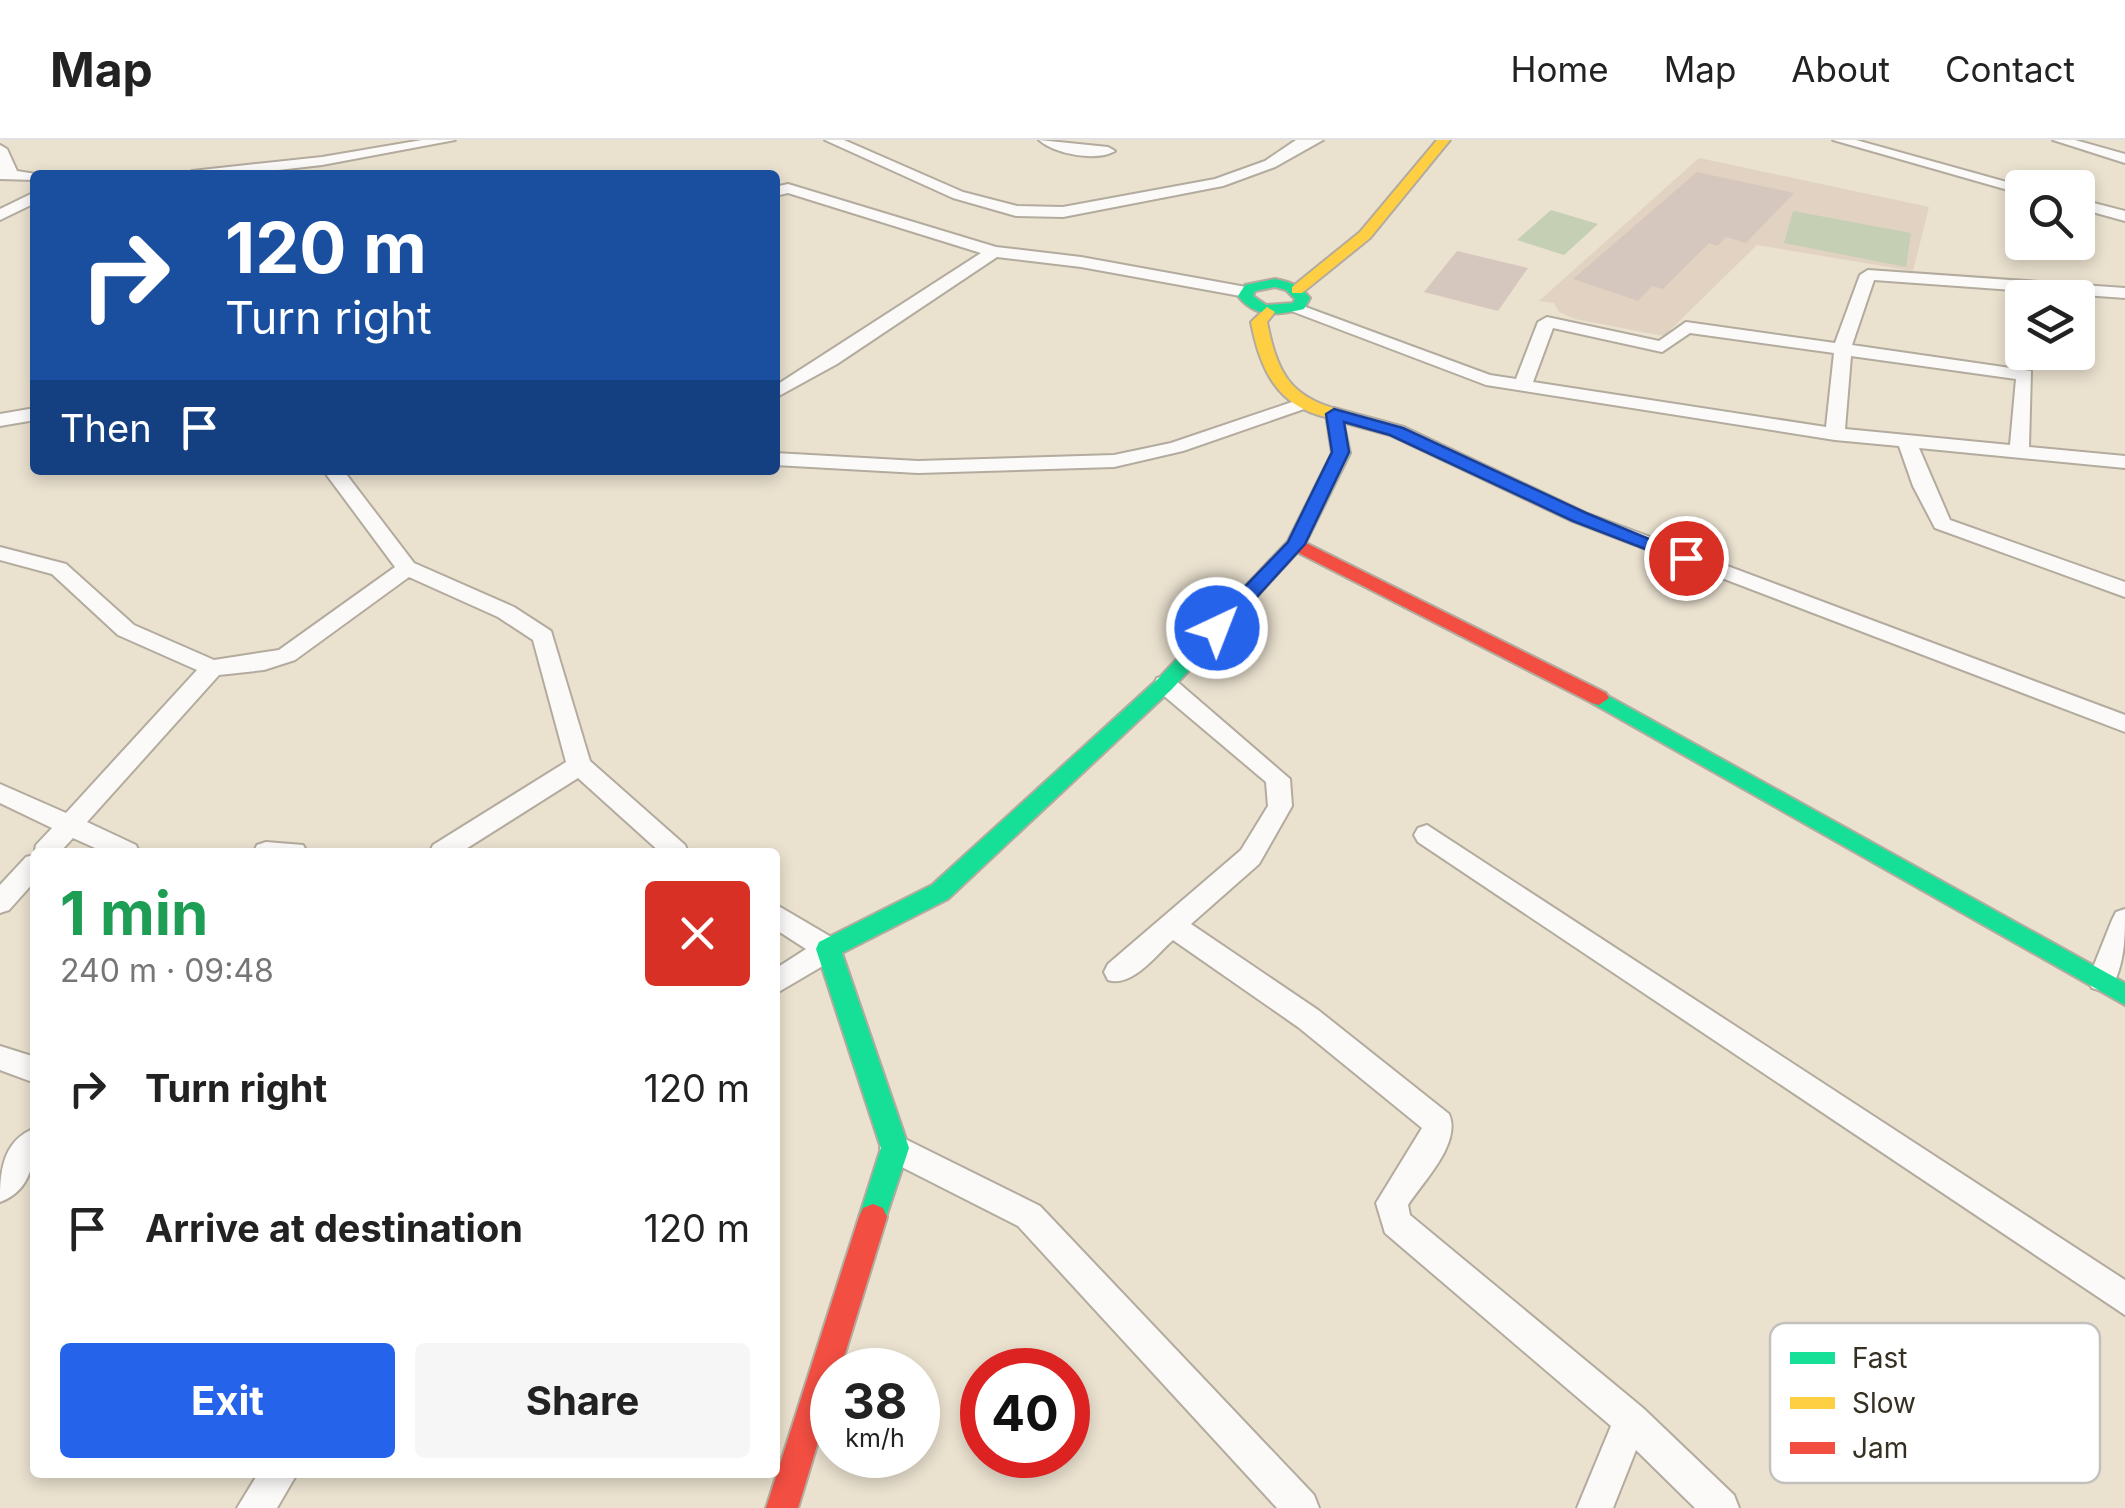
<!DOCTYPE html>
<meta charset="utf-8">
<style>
:root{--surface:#fff;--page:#f6f6f6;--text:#222;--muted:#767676;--line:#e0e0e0;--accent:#2563eb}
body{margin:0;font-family:Inter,sans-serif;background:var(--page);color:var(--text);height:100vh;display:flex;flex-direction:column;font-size:38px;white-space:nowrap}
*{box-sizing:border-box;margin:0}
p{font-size:32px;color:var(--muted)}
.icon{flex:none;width:55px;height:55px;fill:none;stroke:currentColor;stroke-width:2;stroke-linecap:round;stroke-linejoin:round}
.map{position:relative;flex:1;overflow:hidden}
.drawer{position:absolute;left:30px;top:708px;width:750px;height:630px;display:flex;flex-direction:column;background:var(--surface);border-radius:10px;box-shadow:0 5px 15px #0003}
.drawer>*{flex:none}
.top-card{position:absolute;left:30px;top:30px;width:750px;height:305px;border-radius:10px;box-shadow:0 5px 15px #0003;background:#1a4fa0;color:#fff;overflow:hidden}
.tools{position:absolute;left:2005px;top:30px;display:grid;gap:20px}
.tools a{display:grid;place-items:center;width:90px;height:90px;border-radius:10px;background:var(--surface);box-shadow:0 5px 15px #0003;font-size:50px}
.speed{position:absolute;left:810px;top:1208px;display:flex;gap:20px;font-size:50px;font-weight:700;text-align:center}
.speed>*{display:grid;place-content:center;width:130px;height:130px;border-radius:50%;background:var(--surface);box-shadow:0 5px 15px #0003;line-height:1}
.speed small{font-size:25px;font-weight:400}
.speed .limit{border:15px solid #d22;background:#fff;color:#111}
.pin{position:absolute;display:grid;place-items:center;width:85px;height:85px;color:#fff;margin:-42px;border:5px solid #fff;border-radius:50%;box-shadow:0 2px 10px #0007}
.me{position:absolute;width:110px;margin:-55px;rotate:43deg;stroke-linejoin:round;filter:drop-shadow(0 0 8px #0008)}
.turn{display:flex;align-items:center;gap:35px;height:210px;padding:0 30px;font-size:45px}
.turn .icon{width:130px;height:130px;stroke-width:2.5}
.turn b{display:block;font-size:70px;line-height:85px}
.then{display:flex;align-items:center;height:95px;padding:0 30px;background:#0003;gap:20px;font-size:38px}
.round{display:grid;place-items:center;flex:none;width:105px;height:105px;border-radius:10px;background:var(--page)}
.head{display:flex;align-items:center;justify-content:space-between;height:170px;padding:0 30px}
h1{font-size:60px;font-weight:700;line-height:75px;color:#1e9e55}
.action{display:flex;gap:20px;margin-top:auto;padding:20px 30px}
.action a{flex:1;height:115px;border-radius:10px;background:var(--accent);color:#fff;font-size:40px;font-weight:700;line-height:115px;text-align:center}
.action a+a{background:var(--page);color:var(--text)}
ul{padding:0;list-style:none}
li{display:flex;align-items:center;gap:30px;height:140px;padding:0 30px}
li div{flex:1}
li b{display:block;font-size:38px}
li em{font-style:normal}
header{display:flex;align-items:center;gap:60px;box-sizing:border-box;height:140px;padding:0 50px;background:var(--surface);border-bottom:2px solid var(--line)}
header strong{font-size:48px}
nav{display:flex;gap:55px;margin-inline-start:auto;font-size:35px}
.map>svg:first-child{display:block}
.education{fill:#e1d2c2}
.green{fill:#c4cfb4}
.building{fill:#d5c7bd}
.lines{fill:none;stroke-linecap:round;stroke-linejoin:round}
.street-casing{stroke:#b2ab9e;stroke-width:4}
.fast-casing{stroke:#b2ab9e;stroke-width:4}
.slow-casing{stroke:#b2ab9e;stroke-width:4}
.jam-casing{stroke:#b2ab9e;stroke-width:4}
.street{fill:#fcfaf8;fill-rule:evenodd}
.fast{fill:#16e098;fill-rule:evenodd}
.slow{fill:#ffcf43;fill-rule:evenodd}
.jam{fill:#f24e42;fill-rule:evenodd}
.route{fill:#2563eb;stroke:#184099;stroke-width:2.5}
.key{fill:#fff;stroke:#c3c1bd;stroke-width:2.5}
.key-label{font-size:28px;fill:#363023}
</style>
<header>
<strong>Map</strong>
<nav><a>Home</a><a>Map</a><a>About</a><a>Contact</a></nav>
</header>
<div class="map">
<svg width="2125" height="1368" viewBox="0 0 2125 1368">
<rect width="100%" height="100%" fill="#eae1cf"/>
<!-- education -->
<path class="education" d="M1699,18L1929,67L1913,131L1757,105L1664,196L1575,179L1559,172L1554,163L1539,161Z"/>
<!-- green -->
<path class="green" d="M1551,70L1598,84L1564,115L1517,100Z
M1793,71L1911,93L1906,127L1784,103Z"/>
<!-- building -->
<path class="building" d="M1697,32L1794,53L1746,103L1726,97L1717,106L1709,103L1663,149L1652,146L1638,161L1573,139Z
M1457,111L1528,128L1498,171L1424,152Z"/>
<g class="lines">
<defs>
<path id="street" d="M422,0H455L322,25L233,35H185L192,31L322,17Z
M825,0H844L963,52L1017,66L1063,67L1215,39L1265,21L1296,0H1323L1275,27L1223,46L1063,77L1016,76L953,58Z
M1039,0L1108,7L1115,11C1096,22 1055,14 1039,0Z
M1833,0H1856L2028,48H2022V54Z
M2053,0H2075L2125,14V23Z
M0,5L7,9L17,31L42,35H35V40L0,39Z
M788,44L996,107L1081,117L1246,147L1254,152L1246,157L1081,127L997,117L837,224L775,258V246L981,113L788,53L775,56V47Z
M35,52V63L0,80V69Z
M2078,59L2125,71V81L2078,68Z
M1868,130L2125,148V158L1874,140L1852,205L2031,231L2029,307L2125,316V328L1919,308L1950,380L2125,442V457L1935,388L1913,346L1899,306L1835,300L1486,245L1286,169L1300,165L1490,235L1516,239L1538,182L1547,177L1659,201L1686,182L1835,203L1860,135ZM1553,188L1662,212L1690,193L1834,213L1826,287L1533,242ZM1851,216L2016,239L2010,305L1845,289Z
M1301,259L1310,264L1307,268L1183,311L1114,327L918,333L775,325V313L918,321L1114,315L1171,303Z
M35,268V280L0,286V274Z
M1334,268L1404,287L1586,373L2125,575V592L1572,381L1390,295L1327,278V270Z
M323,330H343L414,423L514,467L551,491L590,621L685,705L688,712H660L578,638L461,712H430L433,705L566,622L533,500L498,477L409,437L295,520L264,530L219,535L87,682L136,705L139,712H104L73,698L60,712H35V741L9,770L0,773V745L26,717L34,715L36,705L52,688L0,663V644L66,673L197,530L118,495L52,434L0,420V407L66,424L134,485L214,520L279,510L395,427Z
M1165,536L1173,538L1290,639L1292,666L1259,724L1191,784L1318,870L1449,974C1462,1003 1423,1042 1408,1065L1410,1075L1643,1268L1734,1355L1739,1368H1695L1636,1310L1613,1368H1577L1611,1286L1385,1093L1376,1063L1422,988L1298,887L1173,800C1156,815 1132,848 1108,840L1104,832L1108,824L1241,710L1268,666L1266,642L1157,550L1154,544L1157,538Z
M1427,685L2125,1140V1175L1418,702L1414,695L1418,688Z
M266,702L303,705L307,712H254L257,705Z
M775,764L838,801L841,809L838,817L775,854V829L806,809L775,789Z
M2125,769C2125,799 2125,821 2112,848L2102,851L2092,848L2088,840L2112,780L2116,772Z
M0,906L35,917V943L0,930Z
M35,988C35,1018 33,1050 0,1062C0,1032 2,1001 35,988Z
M895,994L1040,1066L1314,1355L1319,1368H1277L1018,1086L884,1018L880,1008L884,998Z
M259,1332H298L277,1368H237Z"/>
<path id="fast" d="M1275,139C1290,142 1300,145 1310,158L1304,169C1278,175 1256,179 1238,156L1245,145ZM1275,147L1286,150L1295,159L1293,163L1266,165L1253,156L1255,151Z
M1335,276L1343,281L1350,313L1305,404L1172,549L948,759L842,813L909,1008L883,1086L873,1090L863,1086L859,1077L881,1008L816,809L819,802L932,745L1158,539L1288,401L1332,313L1327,281Z
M1599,551L2125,843V865L1592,563L1589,558Z"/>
<path id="slow" d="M1437,0H1450L1370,98L1302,153H1292V147L1360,92Z
M1267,167L1275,172L1267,182C1277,232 1289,257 1340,270L1341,285H1329L1326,277C1277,266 1260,229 1251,182Z"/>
<path id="jam" d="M1296,398L1606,553L1609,558L1599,565L1592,563L1289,408V400Z
M873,1064L883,1068L887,1077L840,1230H832V1256L798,1368H766L859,1077L863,1068Z"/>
</defs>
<!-- street casing -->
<use href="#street" class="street-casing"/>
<!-- fast casing -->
<use href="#fast" class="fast-casing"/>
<!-- slow casing -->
<use href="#slow" class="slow-casing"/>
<!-- jam casing -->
<use href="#jam" class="jam-casing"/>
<!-- street -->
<use href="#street" class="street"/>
<!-- fast -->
<use href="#fast" class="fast"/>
<!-- slow -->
<use href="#slow" class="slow"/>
<!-- jam -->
<use href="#jam" class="jam"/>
</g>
<!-- route -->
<path class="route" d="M1334,269L1403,288L1586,373L1695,418L1693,422H1679L1573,381L1390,295L1344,282L1349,312L1305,404L1224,493H1210V483L1288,402L1332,312L1326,274Z"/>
<!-- legend -->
<rect x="1770" y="1183" width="330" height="160" rx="15" class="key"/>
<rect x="1790" y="1212" width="45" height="12" fill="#16e098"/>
<rect x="1790" y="1257" width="45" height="12" fill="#ffcf43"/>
<rect x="1790" y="1302" width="45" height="12" fill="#f24e42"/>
<g class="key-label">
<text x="1852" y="1228">Fast</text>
<text x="1852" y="1273">Slow</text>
<text x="1852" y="1318">Jam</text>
</g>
</svg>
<div class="tools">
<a><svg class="icon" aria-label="search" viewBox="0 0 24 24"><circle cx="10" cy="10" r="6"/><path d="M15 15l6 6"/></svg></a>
<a><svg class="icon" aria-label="layers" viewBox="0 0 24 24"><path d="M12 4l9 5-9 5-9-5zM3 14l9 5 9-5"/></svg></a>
</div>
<div class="speed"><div>38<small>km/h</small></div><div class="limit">40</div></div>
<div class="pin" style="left:1686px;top:418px;background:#d93025"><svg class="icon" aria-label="arrive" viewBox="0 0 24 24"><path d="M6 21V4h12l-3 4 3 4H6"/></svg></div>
<svg class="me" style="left:1217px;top:488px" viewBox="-20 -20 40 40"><circle r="17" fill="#2563eb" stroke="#fff" stroke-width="3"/><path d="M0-11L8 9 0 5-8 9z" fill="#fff"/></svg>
<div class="top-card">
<div class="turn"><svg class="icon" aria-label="right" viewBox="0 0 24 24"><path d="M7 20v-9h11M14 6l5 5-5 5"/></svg><div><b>120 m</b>Turn right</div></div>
<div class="then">Then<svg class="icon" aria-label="arrive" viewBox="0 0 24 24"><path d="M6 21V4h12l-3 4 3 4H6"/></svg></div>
</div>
<section class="drawer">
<div class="head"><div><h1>1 min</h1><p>240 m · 09:48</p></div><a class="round" style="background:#d93025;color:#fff"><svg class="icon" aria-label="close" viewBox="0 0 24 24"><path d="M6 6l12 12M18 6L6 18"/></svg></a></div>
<ul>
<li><svg class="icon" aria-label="right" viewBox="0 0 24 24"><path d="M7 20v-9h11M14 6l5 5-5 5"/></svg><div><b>Turn right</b></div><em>120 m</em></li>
<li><svg class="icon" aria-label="arrive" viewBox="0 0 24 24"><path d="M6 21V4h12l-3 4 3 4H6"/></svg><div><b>Arrive at destination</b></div><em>120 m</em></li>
</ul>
<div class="action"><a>Exit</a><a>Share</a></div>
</section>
</div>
